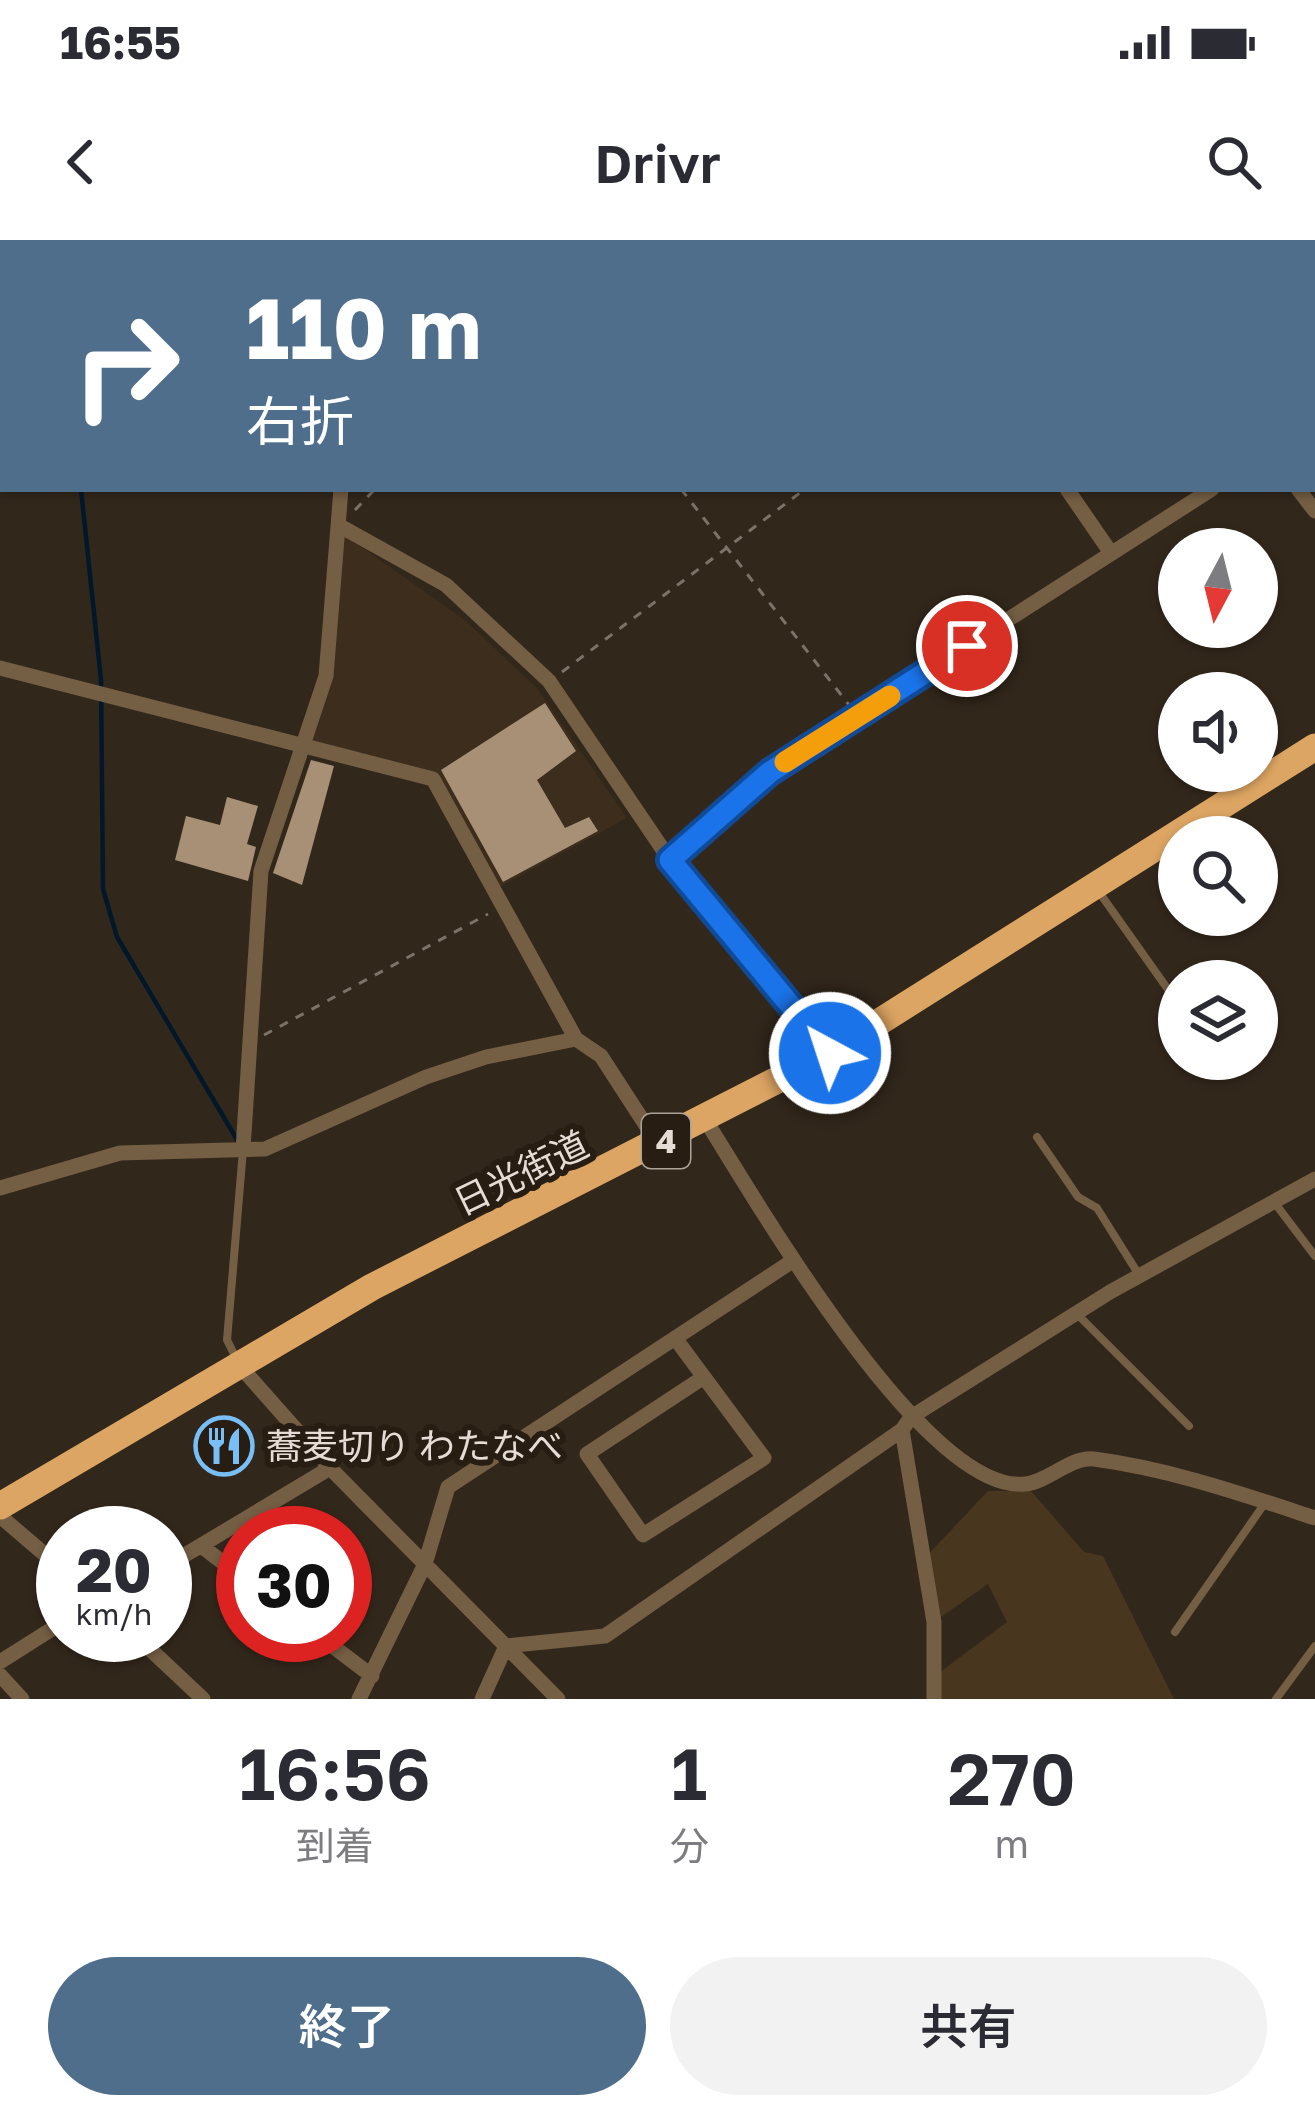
<!DOCTYPE html>
<html lang="ja">
<meta charset="utf-8">
<style>
:root{--surface:#fff;--page:#f2f2f3;--text:#2b2b33;--muted:#7c7c81;--accent:#4e6e8c}
body{margin:0;font-family:"Golos Text","Noto Sans JP",sans-serif;background:var(--page);color:var(--text);height:100vh;display:flex;flex-direction:column;font-size:45px;white-space:nowrap}
*{box-sizing:border-box;margin:0}
p{font-size:39px;color:var(--muted)}
.icon{flex:none;width:66px;height:66px;fill:none;stroke:currentColor;stroke-width:2;stroke-linecap:round;stroke-linejoin:round}
.map{position:relative;height:1459px;overflow:hidden}
.sheet{display:flex;flex-direction:column;background:var(--surface);flex:1}
.sheet>*{flex:none}
.guide{position:absolute;left:0px;top:0px;width:1317px;height:252px;box-shadow:0 3px 9px #0004;background:#4e6e8c;color:#fff;overflow:hidden}
.needle{width:78px;rotate:187deg}
.fabs{position:absolute;left:1158px;top:288px;display:grid;gap:24px}
.fabs a{display:grid;place-items:center;width:120px;height:120px;border-radius:50%;background:var(--surface);box-shadow:0 3px 9px #0004;font-size:60px}
.speed{position:absolute;left:36px;top:1266px;display:flex;gap:24px;font-size:60px;font-weight:700;text-align:center}
.speed>*{display:grid;place-content:center;width:156px;height:156px;border-radius:50%;background:var(--surface);box-shadow:0 3px 9px #0004;line-height:1}
.speed small{font-size:30px;font-weight:400}
.speed .limit{border:18px solid #d22;background:#fff;color:#111}
.pin{position:absolute;display:grid;place-items:center;width:102px;height:102px;color:#fff;margin:-51px;border:6px solid #fff;border-radius:50%;box-shadow:0 3px 12px #0007}
.me{position:absolute;width:132px;margin:-66px;rotate:320deg;stroke-linejoin:round;filter:drop-shadow(0 0 9px #0008)}
.turn{display:flex;align-items:center;gap:42px;height:252px;padding:0 48px;font-size:54px}
.turn .icon{width:156px;height:156px;stroke-width:2.5}
.turn b{display:block;font-size:84px;line-height:102px}
.eta{display:flex;justify-content:space-evenly;align-items:center;height:204px;text-align:center}
.eta b{font-size:72px;font-weight:600;line-height:84px}
.action{display:flex;gap:24px;margin-top:auto;padding:24px 48px}
.action a{flex:1;height:138px;border-radius:72px;background:var(--accent);color:#fff;font-size:48px;font-weight:600;line-height:138px;text-align:center}
.action a+a{background:var(--page);color:var(--text)}
.status{display:flex;justify-content:space-between;align-items:center;height:84px;padding:0 60px;background:var(--surface);direction:ltr}
.status svg{height:33px;fill:currentColor}
header{display:flex;justify-content:space-between;align-items:center;height:156px;padding:0 48px;background:var(--surface);font-size:54px;font-weight:600}
.map>svg:first-child{display:block}
.built{fill:#3c2d1c}
.green{fill:#49361f}
.lines{fill:none;stroke-linecap:round;stroke-linejoin:round}
.stream{stroke:#02182a;stroke-width:4.5}
.building{fill:#a79076}
.path{stroke:#7b7268;stroke-width:3;stroke-dasharray:9 9;stroke-linecap:butt}
.lane{stroke:#745e44;stroke-width:8}
.street{stroke:#745e44;stroke-width:15}
.highway{stroke:#dda563;stroke-width:27}
.path-bridge{stroke:#7b7268;stroke-width:3;stroke-dasharray:9 9;stroke-linecap:butt}
.route-casing{stroke:#114b97;stroke-width:30}
.route{stroke:#1a73e8;stroke-width:21}
.slow{stroke:#f59e0b;stroke-width:21}
.labels{text-anchor:middle;stroke-width:12;stroke-linejoin:round;paint-order:stroke}
.shield{fill:#281d12;stroke:#aca39a;stroke-width:3}
.shield-label{font-size:33px;font-weight:bold;fill:#e4dcd5}
.street-label{font-size:36px;fill:#e4dcd5;stroke:#281d12}
.poi-label{font-size:36px;fill:#e4dcd5;stroke:#281d12;text-anchor:start}
</style>
<div class="status"><b>16:55</b><svg viewBox="0 0 49 12"><path d="M0 12V9h3v3zM5 12V6h3v6zM10 12V3h3v9zM15 12V0h3v12zM26 1h20v11H26zM47 4h2v5h-2z"/></svg></div>
<header><svg class="icon" aria-label="back" viewBox="0 0 24 24"><path d="M15 5l-7 7 7 7"/></svg>Drivr<svg class="icon" aria-label="search" viewBox="0 0 24 24"><circle cx="10" cy="10" r="6"/><path d="M15 15l6 6"/></svg></header>
<div class="map">
<svg width="1315" height="1459" viewBox="0 0 1315 1459">
<rect width="100%" height="100%" fill="#32271b"/>
<!-- built -->
<path class="built" d="M345,295L466,381L537,448L627,578L498,648L431,534L308,502L332,436Z"/>
<!-- green -->
<path class="green" d="M988,1251H1031L1084,1312L1103,1316L1174,1459H934L932,1438L1007,1382L988,1344L934,1382L922,1321Z"/>
<g class="lines">
<!-- stream -->
<path class="stream" d="M55,0V3
M81,249L101,440L103,649L117,697L239,903"/>
</g>
<!-- building -->
<path class="building" d="M545,463L576,511L537,540L565,588L589,577L598,591L503,642L441,530Z
M311,520L334,526L302,645L273,633Z
M227,557L258,566L247,604L256,607L248,641L175,620L186,576L220,585Z"/>
<g class="lines">
<!-- path -->
<path class="path" d="M401,0L405,3
M616,3L620,0
M827,3L831,0
M681,249L849,465
M355,270L375,249
M562,432L805,249
M264,795L488,674"/>
<!-- lane -->
<path class="lane" d="M1099,652L1179,765
M1037,897L1078,957L1097,968L1139,1035
M1274,962L1315,1016
M1077,1074L1189,1186
M237,1120L227,1100L243,910
M1175,1392L1265,1263
M1276,1459L1315,1406"/>
<!-- street -->
<path class="street" d="M332,0V3
M887,0L889,3
M1112,0L1115,3
M1314,173L1315,172
M1067,249L1111,313
M1298,249L1315,271
M340,286L446,345L549,441L670,620L830,813
M0,428L433,539L576,799L601,816L658,904
M670,620L770,532L1212,249
M706,881C756,960 925,1254 1025,1244C1048,1242 1071,1216 1094,1219C1170,1229 1242,1254 1315,1278
M243,909L261,631L326,436L341,249
M0,948L120,913L265,909L426,837L486,817L576,799
M675,1098L764,1218L643,1295L587,1214L704,1137
M239,1125L330,1228L558,1459
M902,1190L934,1382V1459
M0,1276L63,1330
M204,1308L243,1338
M165,1327L330,1228
M135,1395L203,1459
M318,1395L372,1436
M0,1422L63,1382
M0,1435L22,1459
M359,1459L425,1324L448,1247L794,1020
M482,1459L506,1406L605,1396L902,1190L911,1177L1110,1052L1315,939"/>
<!-- highway -->
<path class="highway" d="M0,1266L372,1047L830,813L1315,507"/>
<!-- path-bridge -->
<path class="path-bridge" d="M665,877L684,908"/>
</g>
<g class="lines">
<defs>
<path id="route" d="M830,813L670,620L770,532L967,406"/>
</defs>
<!-- route casing -->
<use href="#route" class="route-casing"/>
<!-- route -->
<use href="#route" class="route"/>
<!-- slow -->
<path class="slow" d="M785,522L890,456"/>
</g>
<!-- icons -->
<defs>
<symbol id="restaurant-ring" viewBox="-11 -11 22 22"><circle r="9.5" fill="#281d12" stroke="#78bff8" stroke-width="1.5"/><path d="M-5-6h1v4h1v-4h1v4h1v-4h1v5L-1.5 .5V6h-2V.5L-5-1ZM5-6V6H3V1.5H1.5Q1.5-4 5-6Z" fill="#78bff8"/></symbol>
</defs>
<g fill-rule="evenodd">
<use href="#restaurant-ring" x="191" y="1173" width="66" height="66"/>
</g>
<g class="labels">
<!-- shield labels -->
<rect class="shield" x="642" y="874" width="48" height="54" rx="9"/>
<g class="shield-label">
<text x="666" y="913">4</text>
</g>
<!-- street labels -->
<g class="street-label">
<text transform="translate(521 933) rotate(-26)" y="13">日光街道</text>
</g>
<!-- poi labels -->
<g class="poi-label">
<text x="266" y="1219">蕎麦切り わたなべ</text>
</g>
</g>
</svg>
<div class="fabs">
<a><svg class="needle" viewBox="-14 -14 28 28"><path d="M0-13l5 13h-10z" fill="#e53935"/><path d="M0 13l5-13h-10z" fill="#7c7c81"/></svg></a>
<a><svg class="icon" aria-label="sound" viewBox="0 0 24 24"><path d="M4 9h4l5-4v14l-5-4H4zM17 9q2 3 0 6"/></svg></a>
<a><svg class="icon" aria-label="search" viewBox="0 0 24 24"><circle cx="10" cy="10" r="6"/><path d="M15 15l6 6"/></svg></a>
<a><svg class="icon" aria-label="layers" viewBox="0 0 24 24"><path d="M12 4l9 5-9 5-9-5zM3 14l9 5 9-5"/></svg></a>
</div>
<div class="speed"><div>20<small>km/h</small></div><div class="limit">30</div></div>
<div class="pin" style="left:967px;top:406px;background:#d93025"><svg class="icon" aria-label="arrive" viewBox="0 0 24 24"><path d="M6 21V4h12l-3 4 3 4H6"/></svg></div>
<svg class="me" style="left:830px;top:813px" viewBox="-20 -20 40 40"><circle r="17" fill="#1a73e8" stroke="#fff" stroke-width="3"/><path d="M0-11L8 9 0 5-8 9z" fill="#fff"/></svg>
<div class="guide">
<div class="turn"><svg class="icon" aria-label="right" viewBox="0 0 24 24"><path d="M7 20v-9h11M14 6l5 5-5 5"/></svg><div><b>110 m</b>右折</div></div>
</div>
</div>
<section class="sheet">
<div class="eta">
<div><b>16:56</b><p>到着</p></div>
<div><b>1</b><p>分</p></div>
<div><b>270</b><p>m</p></div>
</div>
<div class="action"><a>終了</a><a>共有</a></div>
</section>
